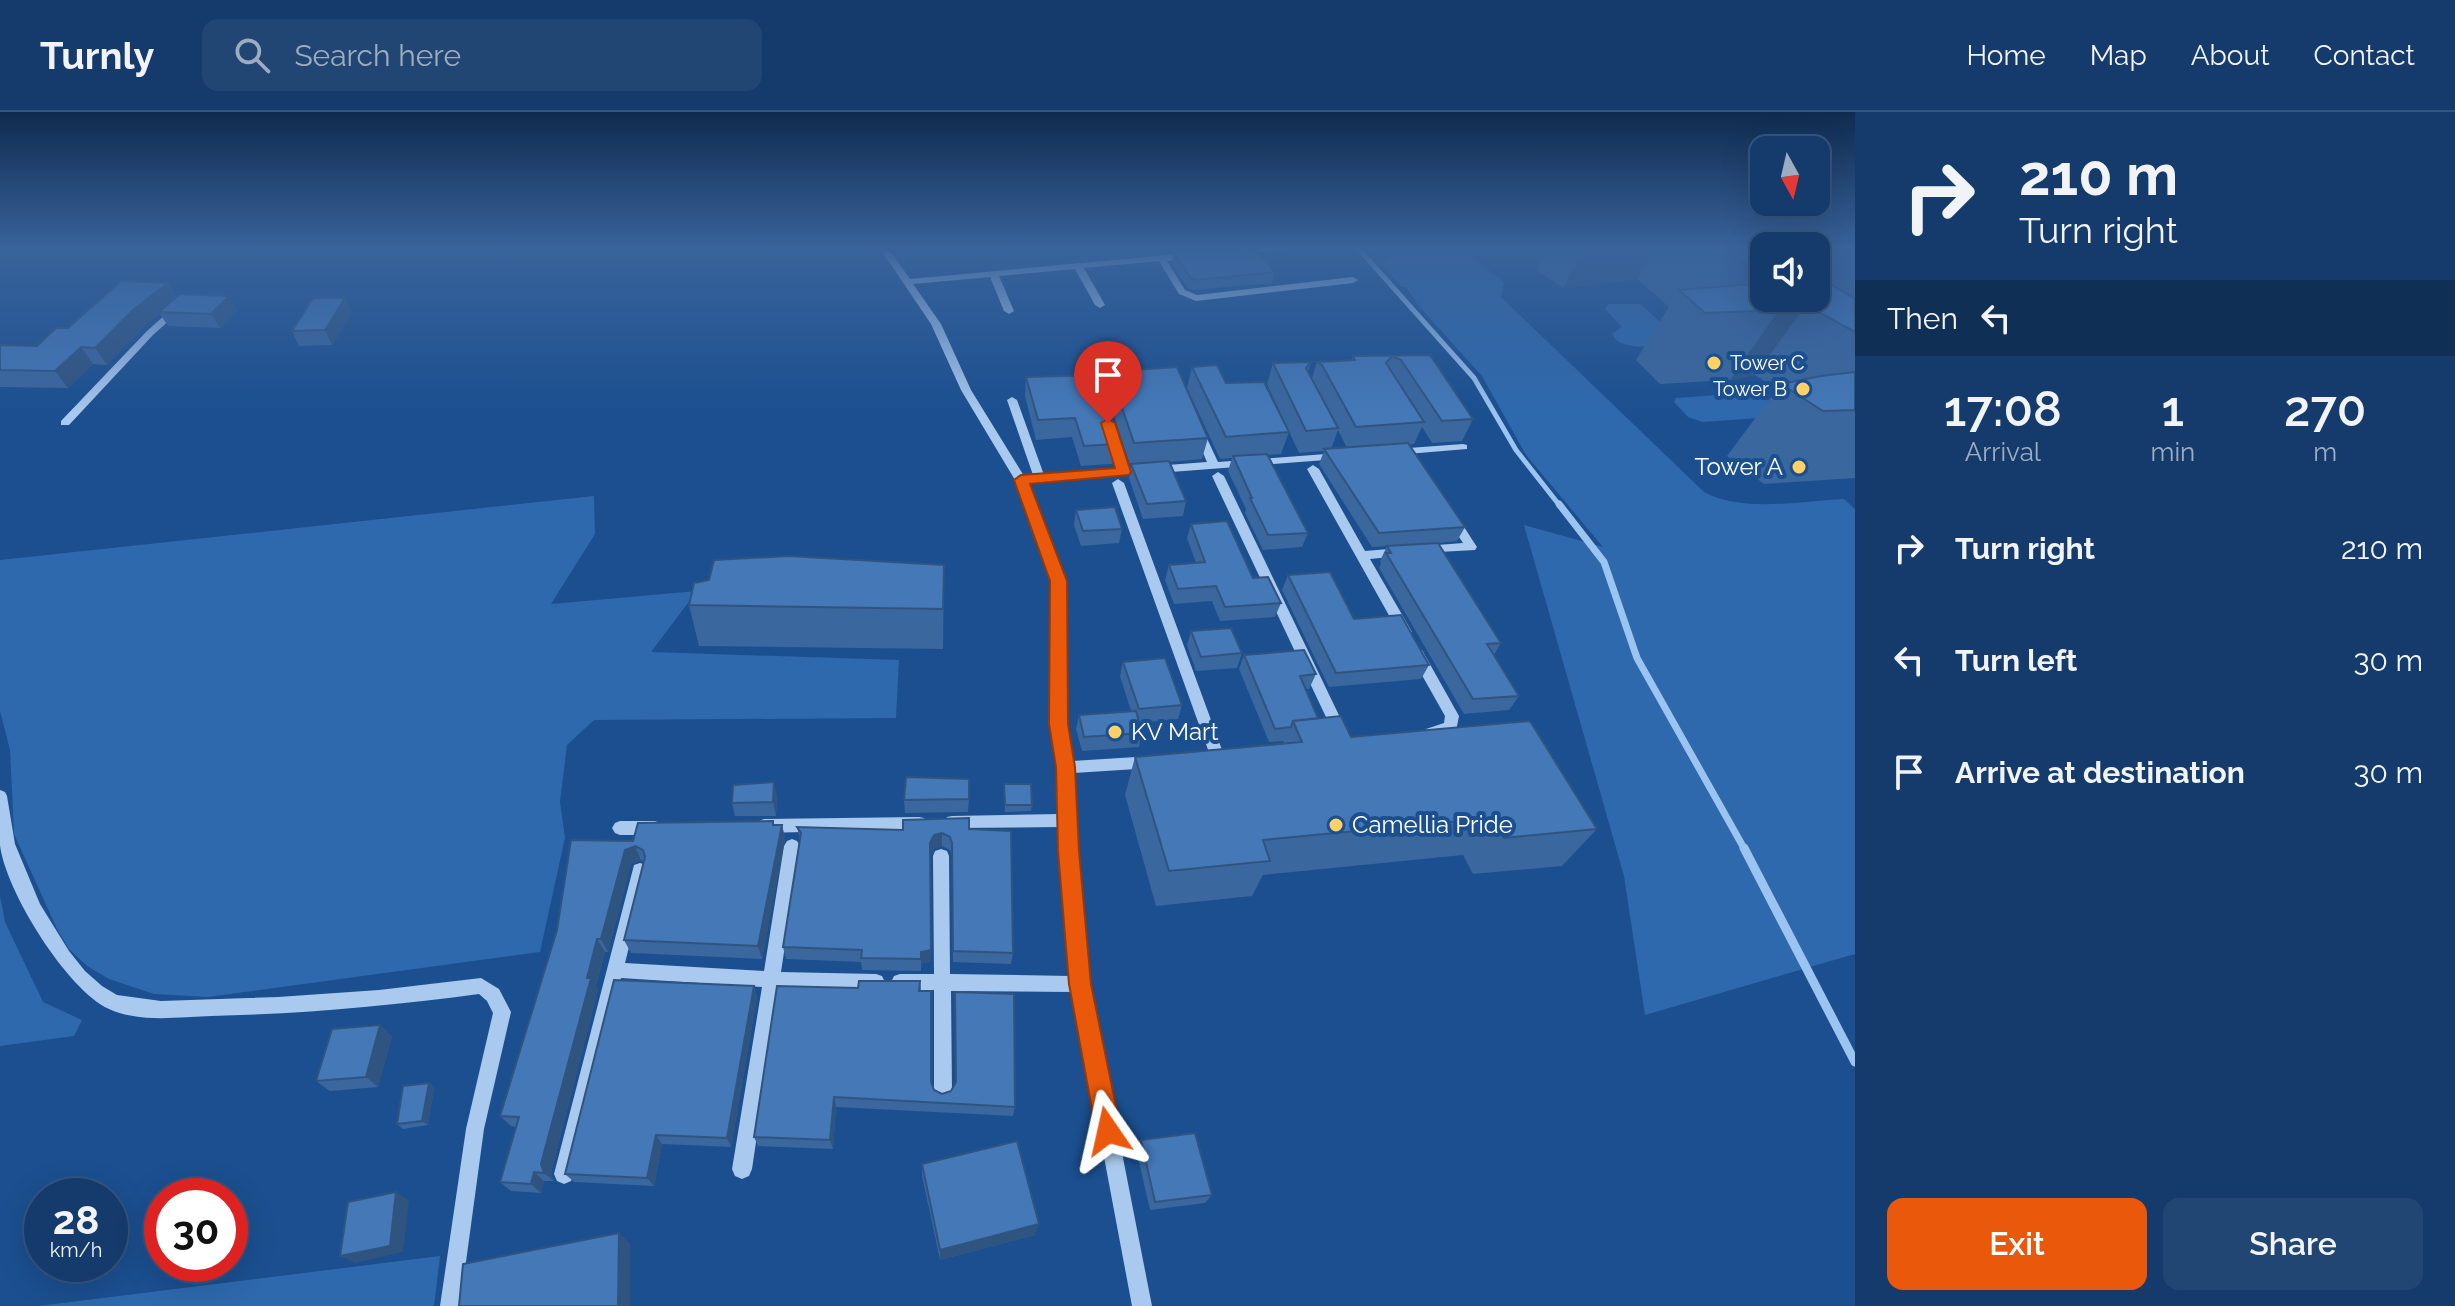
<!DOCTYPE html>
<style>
:root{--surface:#143b6b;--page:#214673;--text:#f1f3f6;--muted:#9dadc1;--line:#33557e;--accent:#ea580c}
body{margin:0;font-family:Raleway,sans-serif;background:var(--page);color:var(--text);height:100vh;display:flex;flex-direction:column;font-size:30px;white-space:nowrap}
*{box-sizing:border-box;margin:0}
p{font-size:26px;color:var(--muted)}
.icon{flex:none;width:44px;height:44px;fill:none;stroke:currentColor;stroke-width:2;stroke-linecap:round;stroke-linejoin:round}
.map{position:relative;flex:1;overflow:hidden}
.drawer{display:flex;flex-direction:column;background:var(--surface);width:600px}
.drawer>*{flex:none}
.top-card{background:#143b6b;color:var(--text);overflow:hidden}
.needle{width:52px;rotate:172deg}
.tools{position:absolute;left:1750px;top:24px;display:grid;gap:16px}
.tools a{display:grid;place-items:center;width:80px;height:80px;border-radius:16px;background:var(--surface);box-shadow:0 8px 32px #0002,0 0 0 2px var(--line);font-size:40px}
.speed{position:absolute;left:24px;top:1066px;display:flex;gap:16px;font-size:40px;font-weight:700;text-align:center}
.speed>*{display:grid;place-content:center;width:104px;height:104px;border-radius:50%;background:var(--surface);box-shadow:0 8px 32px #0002,0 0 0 2px var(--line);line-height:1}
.speed small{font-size:20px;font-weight:400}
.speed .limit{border:12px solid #d22;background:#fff;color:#111}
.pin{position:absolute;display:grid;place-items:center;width:68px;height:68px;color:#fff;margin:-82px -34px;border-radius:50% 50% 50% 0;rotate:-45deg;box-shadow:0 0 8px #0007}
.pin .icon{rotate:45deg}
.me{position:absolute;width:88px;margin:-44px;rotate:349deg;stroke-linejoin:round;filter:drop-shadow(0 0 6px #0008)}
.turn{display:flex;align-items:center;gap:28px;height:168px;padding:0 32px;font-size:36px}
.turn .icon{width:104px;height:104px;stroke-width:2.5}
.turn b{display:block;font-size:56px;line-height:68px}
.then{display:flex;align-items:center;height:76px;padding:0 32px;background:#0003;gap:16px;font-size:30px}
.eta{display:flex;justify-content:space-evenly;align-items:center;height:136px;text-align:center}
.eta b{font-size:48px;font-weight:600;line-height:56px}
.action{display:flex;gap:16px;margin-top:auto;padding:16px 32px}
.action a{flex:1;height:92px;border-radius:16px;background:var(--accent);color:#fff;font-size:32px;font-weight:600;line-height:92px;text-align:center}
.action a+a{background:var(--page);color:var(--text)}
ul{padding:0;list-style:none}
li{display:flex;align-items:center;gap:24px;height:112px;padding:0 32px}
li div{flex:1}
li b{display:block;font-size:30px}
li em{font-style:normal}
header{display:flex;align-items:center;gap:48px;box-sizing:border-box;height:112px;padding:0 40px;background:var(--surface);border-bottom:2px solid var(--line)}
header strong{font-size:38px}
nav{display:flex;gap:44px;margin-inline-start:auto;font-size:28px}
.search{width:560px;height:72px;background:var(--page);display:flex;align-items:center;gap:20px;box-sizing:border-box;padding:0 28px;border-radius:16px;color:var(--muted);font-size:30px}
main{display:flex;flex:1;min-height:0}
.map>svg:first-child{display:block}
.green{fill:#2e69ad}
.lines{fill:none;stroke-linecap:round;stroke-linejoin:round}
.stream-far2{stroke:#9cc4f0;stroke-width:5}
.stream-far1{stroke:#9cc4f0;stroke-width:7}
.stream{stroke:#9cc4f0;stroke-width:9}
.minor{fill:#a9c9ee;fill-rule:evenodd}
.wall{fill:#3a679d;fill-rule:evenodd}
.shaded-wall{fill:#305480}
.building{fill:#4478b7;stroke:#305480;stroke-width:2}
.route{fill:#ea580c;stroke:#983908;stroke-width:2}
.poi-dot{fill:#ffd166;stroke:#1b4f8f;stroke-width:3}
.labels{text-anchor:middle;stroke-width:8;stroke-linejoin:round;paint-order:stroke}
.far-poi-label{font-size:20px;fill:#fff;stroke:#1b4f8f;text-anchor:start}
.poi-label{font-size:24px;fill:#fff;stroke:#1b4f8f;text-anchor:start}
</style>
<header>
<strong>Turnly</strong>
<div class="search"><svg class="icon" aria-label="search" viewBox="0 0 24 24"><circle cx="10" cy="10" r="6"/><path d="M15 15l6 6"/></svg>Search here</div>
<nav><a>Home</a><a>Map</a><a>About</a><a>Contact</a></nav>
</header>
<main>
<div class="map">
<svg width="1855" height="1194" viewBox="0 0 1855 1194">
<rect width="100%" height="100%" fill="#1b4f8f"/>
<!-- green -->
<path class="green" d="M1413,135H1463L1470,140L1466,141L1504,170L1501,185L1704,380C1744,401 1800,389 1844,387L1855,397V842L1645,903L1624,764L1524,413L1603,435L1526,343L1482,264L1418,193L1406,175H1402L1381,152L1402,137Z
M1608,192H1640L1679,226L1677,231C1658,232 1622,242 1612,222L1622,215L1605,197Z
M1746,281L1765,286L1787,304L1703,310L1688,305L1674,290L1676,286Z
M594,384L595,422L551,492L697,479L651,540L899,548L896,606L594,608L567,633L560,690L565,726L540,840L208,885L154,882L109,867L87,854L69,837L57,817L14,722L10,638L0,599V448Z
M0,784L5,810L43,890L82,908L74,924L0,934Z
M440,1144L434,1194H38Z"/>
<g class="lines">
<!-- stream-far2 -->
<path class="stream-far2" d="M1357,135L1474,266L1516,338L1560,394"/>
<!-- stream-far1 -->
<path class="stream-far1" d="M1559,392L1604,450L1637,546L1745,738"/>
<!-- stream -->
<path class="stream" d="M1744,736L1855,950"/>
<!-- minor -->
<path class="minor" d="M879,135H887L910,167L1189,141L1193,144L1192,146L1167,149L1185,178L1197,183L1353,165L1358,168L1353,171L1196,189L1179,182L1159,149L1084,156L1105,193L1100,196L1095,193L1075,157L999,164L1014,199L1009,202L1004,199L990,165L913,172L941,212L971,278L1024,364L1033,363L1007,288L1012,285L1017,288L1044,363L1117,357L1105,317L1110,314L1115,317L1128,356L1207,350L1193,318L1198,315L1203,318L1218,350L1339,341L1345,344L1339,347L1028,371L1065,469L1066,612L1072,649L1152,644L1157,646L1159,650L1157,654L1152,656L1074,661L1077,739L1089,872L1152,1194H1132L1073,880L951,879L952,980L949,986L943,989L937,986L934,980V878H900L894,876L891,870L894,864L900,862H934L933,744L935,739L941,737L947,739L949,744L950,862L1071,864L1060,715L952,716L947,715L944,710L947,705L952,704L1060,702L1059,655L1052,612L1053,469L1015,368L961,278L931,212Z
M1256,135H1291L1287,138L1238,142L1234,139L1238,136Z
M1367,135H1377L1371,139Z
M174,195L182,197L153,223L69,313H61V309L147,219Z
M1463,332L1467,333V337L1395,343L1389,340L1395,337Z
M1313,353L1319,357L1365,439L1401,436L1407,440L1401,444L1370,447L1412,520L1410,523H1400L1307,357Z
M1218,360L1224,364L1348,622L1346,626H1336L1334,622L1212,364Z
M1118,367L1124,371L1225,646L1223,650H1213L1211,646L1112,371Z
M1453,403L1457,404L1475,432L1477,435L1475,438L1421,441L1419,438L1421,435L1425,434L1463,431L1447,407Z
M1417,537L1422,538L1459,604L1456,619L1431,627L1426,625L1424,621L1426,617L1444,611L1445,604L1410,542Z
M0,678L5,680L7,684L15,732L40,792L69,839L85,859L102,874L117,883L161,889L278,885L379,878L481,866L499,877L511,900L484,1017L460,1194H440L466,1017L493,901L487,889L479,882C390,894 301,902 211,904C178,905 140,911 109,897C67,878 5,778 0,733C0,715 0,696 0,678Z
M919,705L924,706L927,711L924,716L919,717L764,721L759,719L756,714L759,709L764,707Z
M620,709H655L660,711L663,716L660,721L655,723H620L615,721L612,716L615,711Z
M792,727L797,729L800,734L781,860L876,862L882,864L885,870L882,876L876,878L779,876L752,1057L749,1064L742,1067L735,1064L732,1057L762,875L621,866L574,1062L571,1069L564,1072L557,1069L554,1062L634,753L640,751L646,753L648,758L625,851L764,859L784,734L787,729Z"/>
</g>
<!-- wall -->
<path class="wall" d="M1549,135H1764V186H1816V135H1855V366L1764,372L1727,344L1777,277L1755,263L1730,268L1660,272L1636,248L1669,195L1637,167L1563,176L1537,158Z
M1174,141L1274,160L1272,171L1194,178L1188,176L1172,152Z
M177,185L237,198L220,216L168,214L160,202L145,214L107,253L93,252L68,276L0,275V233L37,234L68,216Z
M352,200L332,233L299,234L292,219Z
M1430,243L1473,307L1462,329L1432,331L1422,315L1414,332L1409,333L1465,415L1457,429L1438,431L1501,531L1494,543L1519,584L1509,598L1464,602L1379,456L1381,451L1380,449L1387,434L1402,433L1372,435L1319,352L1324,339L1299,341L1267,272L1273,251L1311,250L1308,259L1312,266L1317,250L1352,248L1353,244ZM1338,318L1347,336L1331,337Z
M1192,255L1226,271L1289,320L1281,342L1268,343L1308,421L1302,435L1263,438L1245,401L1246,397L1228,359L1232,346L1220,347L1187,276Z
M1106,260L1208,326L1202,347L1170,350L1186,389L1183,404L1143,407L1129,366L1131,353H1130L1108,285L1103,281Z
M1099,263L1097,275L1116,332L1112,352L1081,354L1072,325L1036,328L1025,284L1026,265Z
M1076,398L1122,417L1119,431L1081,434L1074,413Z
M1191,412L1281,491L1275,505L1220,509L1212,489L1174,492L1165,468L1169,453L1196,451L1187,426Z
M944,453L943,537L699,534L689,493Z
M1288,463L1354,507L1429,553L1421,567L1329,575L1282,478Z
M1191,519L1242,541L1237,556L1196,559L1187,533Z
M1244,543L1316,562L1309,577H1305L1318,606L1351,625L1597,717L1562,754L1473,762L1463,743L1263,763L1252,784L1156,794L1125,683L1135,645L1283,631L1284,629L1269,630L1239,557Z
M1123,550L1182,593L1178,607L1139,611L1142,621L1139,635L1082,639L1076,617L1079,603L1131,599L1120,564Z
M1004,672L1032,693L1031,699L1005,700Z
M777,684L776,704H735L732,691Z
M969,687L968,700L905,701L904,688Z
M774,713H782L785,727L762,847L631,841L624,828L644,750L641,748L631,752L608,840H605L596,874L598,878L551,1061L554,1069H544L541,1081L511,1079L500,1070L516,1015L511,1014L500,1004L633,729Z
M797,715L903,718L969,717L1013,841L1011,852L953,850L952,744L950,738L942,734L934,736L930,744L931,849L921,852V859L862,858L861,850L786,847L783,835L800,727Z
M920,869L931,970L934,978L942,982L951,979L955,971V880L1015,995L1013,1004L836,995L833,1037L758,1034L754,1025L858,876Z
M754,874L757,885L731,1035L662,1032L654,1074L574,1070L565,1062Z
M392,924L378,975L330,979L316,969Z
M429,971L434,976L428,1013L403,1017L397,1012Z
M1141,1028L1212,1083L1205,1091L1150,1098L1136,1037Z
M922,1052L1035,1123L940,1148L922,1064Z"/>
<!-- shaded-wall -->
<path class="shaded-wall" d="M1584,135H1655L1637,167L1563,176Z
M168,171L179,188L159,200L160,202L145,214L107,253L95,236L134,197Z
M229,184L237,198L220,216L211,202Z
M345,186L352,200L332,233L325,218Z
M1806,193L1755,263L1730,268L1779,198Z
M81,235L93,252L68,276L55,259Z
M774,670L777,684L776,704L773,690Z
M782,713L785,727L762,847L758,834Z
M942,721V734L934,736L930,744V731L934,723Z
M635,734L641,748L631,752L608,840L601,827L625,738Z
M597,827L605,840L596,874L598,878L551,1061L554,1069L544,1061L541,1052Z
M931,838V849L921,852V859V840Z
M754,874L757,885L731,1035L727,1026Z
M380,913L392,924L378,975L366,965Z
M429,971L434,976L428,1013L422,1009Z
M834,985L836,995L833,1037L830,1028Z
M656,1023L662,1032L654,1074L647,1066Z
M534,1060L544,1069L541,1081L531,1072Z
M396,1080L409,1088L403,1140L355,1151L340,1144Z
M1039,1112L1035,1123L940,1148V1138Z
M619,1121L630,1132V1194H618Z"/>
<!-- building -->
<path class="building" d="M1244,135H1255L1274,160L1196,168L1190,165L1174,141Z
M1723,135H1764V166Z
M1816,164L1855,187V220L1806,193L1779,198L1705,201L1679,178L1764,171V186H1816Z
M121,169L168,171L134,197L95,236L81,235L55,259L0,258V233L37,234L56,216H68Z
M180,182L229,184L211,202L159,200Z
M313,186H345L325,218L292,219Z
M1430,243L1473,307L1442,309L1401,248L1392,244L1386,251L1424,310L1356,315L1322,253L1317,250L1355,248L1353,244Z
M1311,250L1306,256L1338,316L1306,319L1273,251Z
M1217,253L1226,271L1264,270L1289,320L1226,325L1192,255Z
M1177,255L1208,326L1134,331L1111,263L1106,260Z
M1855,260V298L1823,299L1781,272L1821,264Z
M1099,263L1095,268L1116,332L1084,334L1075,306L1038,308L1026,265Z
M1408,331L1465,415L1379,421L1324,337Z
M1267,342L1308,421L1268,423L1250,386H1252L1233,344Z
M1169,349L1186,389L1147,392L1131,352Z
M1115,395L1122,417L1083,419L1076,398Z
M1227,409L1253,466L1268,465L1281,491L1225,495L1216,474L1178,477L1169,453L1205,450L1191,412Z
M1438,431L1501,531L1487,532L1519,584L1473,587L1386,441H1391L1387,434Z
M789,444L944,453L943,497L689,493L694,471L709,468L714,448Z
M1330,460L1354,507L1401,503L1429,553L1336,561L1288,463Z
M1231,516L1242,541L1201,545L1191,519Z
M1304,538L1316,562L1300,564L1318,606L1293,609L1291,615L1275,617L1244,543Z
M1165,546L1182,593L1139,597L1123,550Z
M1136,599L1142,621L1084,625L1079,603Z
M1341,604L1351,625L1530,609L1597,717L1504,726L1492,706L1263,728L1270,749L1169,759L1135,645L1302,630L1293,609Z
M906,665L969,667V687L904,688Z
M774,670L773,690L732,691L733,673Z
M1004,672H1031L1032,693H1005Z
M969,706V717L1011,719L1013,841L953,839L952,731L950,725L942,721L934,723L930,731L931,838L921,840V847L861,846L862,838L783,835L801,721L797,715L903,718V708Z
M773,709V713H782L758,834L624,828L645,745L643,738L635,734L625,738L601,827H597L587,866H591L541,1052L544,1061L534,1060L531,1072L500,1070L519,1005L500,1004L557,818L571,728L633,729L638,711Z
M614,868L754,874L727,1026L656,1023L647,1066L565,1062Z
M859,869H920L919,879H931V970L934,978L942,982L951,979L956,970L955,880L1014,882L1015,995L834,985L830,1028L754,1025L777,874L858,876Z
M380,913L366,965L316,969L332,917Z
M429,971L422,1009L397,1012L403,974Z
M1195,1021L1212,1083L1155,1090L1141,1028Z
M1017,1029L1039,1112L940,1138L922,1052Z
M396,1080L390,1134L340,1144L348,1090Z
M619,1121L618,1194H459L463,1152Z"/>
<!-- sky -->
<linearGradient id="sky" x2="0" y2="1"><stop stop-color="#0f2b4f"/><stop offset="0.45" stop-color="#39639b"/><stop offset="1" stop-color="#39639b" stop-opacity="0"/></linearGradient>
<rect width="1855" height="302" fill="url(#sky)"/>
<!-- route -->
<path class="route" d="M1108,307L1115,311L1131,360L1129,363L1030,372L1067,469L1068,612L1075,655L1079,739L1091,872L1121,1019L1117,1027L1108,1031L1100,1027L1096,1019L1069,872L1058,739L1056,655L1049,612L1050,469L1014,368L1021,363L1115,356L1101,311Z"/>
<!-- markers -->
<g class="poi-dot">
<circle cx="1714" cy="251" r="8"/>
<circle cx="1803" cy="277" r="8"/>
<circle cx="1799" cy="355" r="8"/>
<circle cx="1115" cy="620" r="8"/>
<circle cx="1336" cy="713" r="8"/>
</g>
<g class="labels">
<!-- far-poi labels -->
<g class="far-poi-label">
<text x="1730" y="258">Tower C</text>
<text x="1787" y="284" text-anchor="end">Tower B</text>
</g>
<!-- poi labels -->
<g class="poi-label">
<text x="1783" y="363" text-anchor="end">Tower A</text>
<text x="1131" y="628">KV Mart</text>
<text x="1352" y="721">Camellia Pride</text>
</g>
</g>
</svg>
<div class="tools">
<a><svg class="needle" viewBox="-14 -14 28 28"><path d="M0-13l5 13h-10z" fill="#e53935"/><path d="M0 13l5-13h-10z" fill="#9dadc1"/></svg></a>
<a><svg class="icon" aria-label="sound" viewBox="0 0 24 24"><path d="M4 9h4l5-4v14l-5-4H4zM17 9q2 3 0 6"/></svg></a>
</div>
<div class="speed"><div>28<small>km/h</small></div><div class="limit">30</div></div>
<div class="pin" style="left:1108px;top:311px;background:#d93025"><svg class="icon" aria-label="arrive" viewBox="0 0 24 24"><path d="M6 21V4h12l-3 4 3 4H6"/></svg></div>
<svg class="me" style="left:1108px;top:1019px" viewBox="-20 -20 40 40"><path d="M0-17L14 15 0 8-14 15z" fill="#ea580c" stroke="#fff" stroke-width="4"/></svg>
</div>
<section class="drawer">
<div class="top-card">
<div class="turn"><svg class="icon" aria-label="right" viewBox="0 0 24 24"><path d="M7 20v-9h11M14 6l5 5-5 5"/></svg><div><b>210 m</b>Turn right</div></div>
<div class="then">Then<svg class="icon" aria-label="left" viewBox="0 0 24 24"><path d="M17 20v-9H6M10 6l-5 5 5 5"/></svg></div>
</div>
<div class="eta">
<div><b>17:08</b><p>Arrival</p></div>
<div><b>1</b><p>min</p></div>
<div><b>270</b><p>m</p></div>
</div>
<ul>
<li><svg class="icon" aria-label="right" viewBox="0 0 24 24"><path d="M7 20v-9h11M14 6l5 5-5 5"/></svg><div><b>Turn right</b></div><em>210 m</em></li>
<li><svg class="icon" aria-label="left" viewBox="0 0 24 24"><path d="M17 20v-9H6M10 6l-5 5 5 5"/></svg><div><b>Turn left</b></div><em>30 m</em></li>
<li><svg class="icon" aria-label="arrive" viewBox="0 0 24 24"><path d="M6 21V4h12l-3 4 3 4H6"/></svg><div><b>Arrive at destination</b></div><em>30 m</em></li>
</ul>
<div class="action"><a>Exit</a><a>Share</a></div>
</section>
</main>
